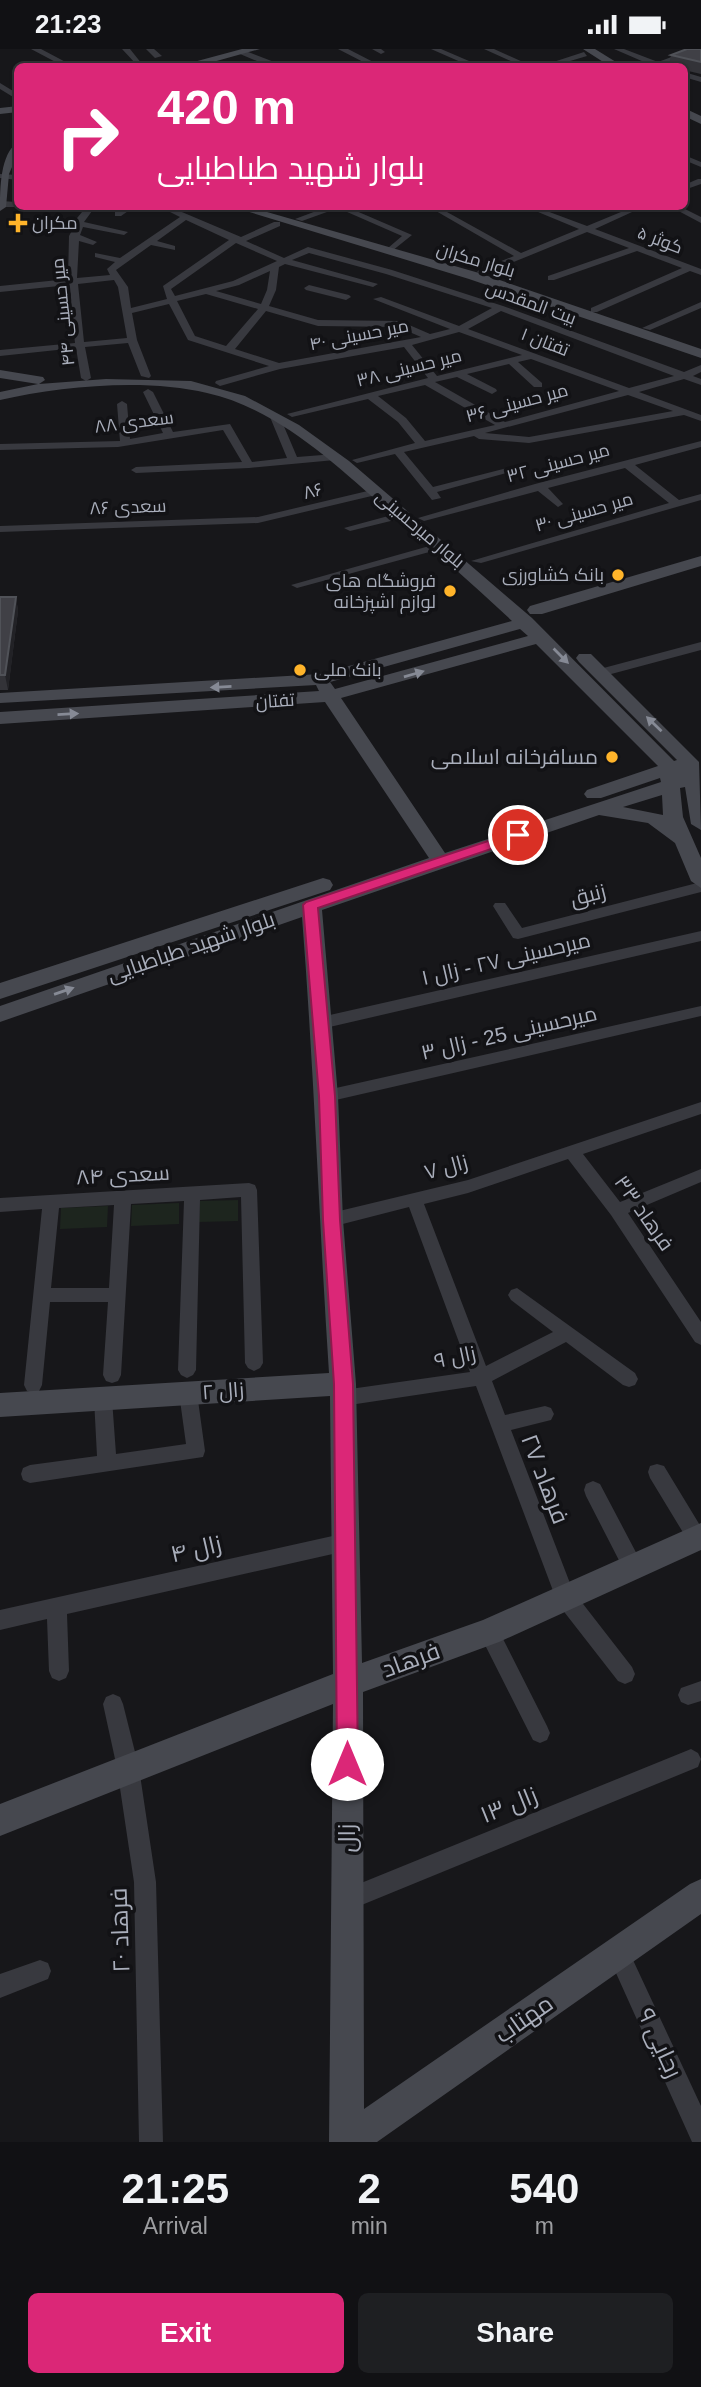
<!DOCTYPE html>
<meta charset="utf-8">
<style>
:root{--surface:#111114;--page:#1e1f22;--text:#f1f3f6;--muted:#9c9da0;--line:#303134;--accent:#db2777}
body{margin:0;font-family:Arial,Cairo,sans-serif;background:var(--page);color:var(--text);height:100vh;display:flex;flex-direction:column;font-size:26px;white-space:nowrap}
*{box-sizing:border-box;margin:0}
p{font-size:23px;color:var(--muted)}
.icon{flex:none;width:38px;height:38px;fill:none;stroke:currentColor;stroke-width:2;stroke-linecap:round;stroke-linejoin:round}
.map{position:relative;height:2093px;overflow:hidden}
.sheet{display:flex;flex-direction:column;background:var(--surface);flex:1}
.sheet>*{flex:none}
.guide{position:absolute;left:14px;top:14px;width:674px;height:147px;border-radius:10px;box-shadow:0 2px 5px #0004,0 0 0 2px var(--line);background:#db2777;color:#fff;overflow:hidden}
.pin{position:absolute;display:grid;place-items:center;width:60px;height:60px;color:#fff;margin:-30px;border:4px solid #fff;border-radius:50%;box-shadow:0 2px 7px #0007}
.me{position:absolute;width:77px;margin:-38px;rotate:0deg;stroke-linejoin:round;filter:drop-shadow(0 0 5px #0008)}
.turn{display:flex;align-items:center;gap:24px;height:147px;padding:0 28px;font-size:32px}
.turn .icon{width:91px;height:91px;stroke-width:2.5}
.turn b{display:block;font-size:49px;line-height:60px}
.eta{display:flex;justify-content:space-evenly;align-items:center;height:119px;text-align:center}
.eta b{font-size:42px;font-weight:700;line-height:49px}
.button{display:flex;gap:14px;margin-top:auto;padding:14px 28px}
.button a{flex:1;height:80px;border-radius:10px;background:var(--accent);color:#fff;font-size:28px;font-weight:700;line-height:80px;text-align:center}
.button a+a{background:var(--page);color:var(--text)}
.status{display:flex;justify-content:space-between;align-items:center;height:49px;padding:0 35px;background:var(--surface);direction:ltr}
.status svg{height:19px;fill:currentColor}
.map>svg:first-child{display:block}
.green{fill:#1d251e}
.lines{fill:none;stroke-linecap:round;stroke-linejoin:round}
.street{fill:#38393f;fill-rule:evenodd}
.secondary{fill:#46484f;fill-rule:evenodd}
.wall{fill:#333338}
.shaded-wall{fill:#222226}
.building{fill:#404046;stroke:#505258;stroke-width:2}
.oneway{fill:#868a95}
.route{fill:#db2777;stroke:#8e194d;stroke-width:2}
.poi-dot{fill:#ffb42a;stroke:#121215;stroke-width:2.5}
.labels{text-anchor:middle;stroke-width:7;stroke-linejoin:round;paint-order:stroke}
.far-poi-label{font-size:18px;fill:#a9aebb;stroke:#121215;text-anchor:start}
.far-street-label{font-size:18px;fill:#a9aebb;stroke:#121215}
.poi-label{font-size:21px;fill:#a9aebb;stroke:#121215;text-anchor:end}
.street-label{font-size:21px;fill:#a9aebb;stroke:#121215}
.near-street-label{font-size:24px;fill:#a9aebb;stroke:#121215}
</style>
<div class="status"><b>21:23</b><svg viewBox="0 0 49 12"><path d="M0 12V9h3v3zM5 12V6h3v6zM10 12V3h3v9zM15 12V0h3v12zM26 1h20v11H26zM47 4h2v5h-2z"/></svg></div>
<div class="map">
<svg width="701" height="2093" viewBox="0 0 701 2093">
<rect width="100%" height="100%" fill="#17171a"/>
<!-- green -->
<path class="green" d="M238,1151V1172L199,1173L200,1152Z
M179,1154V1175L131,1177L132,1156Z
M108,1157L107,1178L60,1180L61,1159Z"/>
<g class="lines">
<!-- street -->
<path class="street" d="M31,0H41L75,18H65Z
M122,0H130L142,15H136Z
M146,0H154L162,7L155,9Z
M338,0H348L383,18H373Z
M372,0H381L385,3L381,5Z
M431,0H441L483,18H472Z
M484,0H494L534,18H524Z
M614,0H624L658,13L693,0H701V2L665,16L667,18H649L651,16Z
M243,1L282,16V18H271L240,5Z
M584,3L587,7L550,18H538Z
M684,23L701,28V33L684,28Z
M0,34L18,45V51L0,40Z
M684,106L701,113V118L684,111Z
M0,125L18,126V131L0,129Z
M698,130H701V135L684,141V136Z
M0,152L18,153V158H21H0Z
M34,158H95L84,173L128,183L124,186L83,178L80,186L97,193L93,196L79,192L77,229L110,226L107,220L115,213L95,208V204L120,209L180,168L160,158H170L241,188L274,173H280V177L246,192L284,209L308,198L392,221L503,257L684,323L701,316V323L693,327L701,330V336L684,330L639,343L701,366V372L684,366L529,394L479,390L474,387L404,403L433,438L523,415L528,418L437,443L441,449L432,451L395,405L357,414L352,411L415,394L398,373L368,350L292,368L287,365L428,329L404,298L280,320L220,337L215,334L216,332L269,317L188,291L169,255L132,264L137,291L151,327L149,329L141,327L128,294L85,298L91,329L86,332L81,329L76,299L0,307V301L75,294L69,236L0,243V237L68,230L69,187L75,176L73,174L82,163L38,161ZM186,171L229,191L163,237L167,250L131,259L128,238L116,221L151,196L175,201V197L157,192ZM236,194L277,212L233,232L175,247L171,240ZM309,204L386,225L492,259L459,277L381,248L373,250L450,280L430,285L400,272L318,271L269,257L276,241L279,218L285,215L373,238L378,235L292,211ZM270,222L267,241L261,255L216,242L239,236ZM114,231L118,238L127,289L84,293L78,235ZM206,245L258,260L226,297L195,287L177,252ZM266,262L318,277L398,278L421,288L279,314L235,300ZM501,262L674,327L629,339L468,280ZM459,283L522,306L437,327L412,296ZM531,310L619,342L505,373L435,333L457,328L492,345L497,342L496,340L467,325L509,315L534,338H542V334L518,313ZM425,336L495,376L425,392L406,369L378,347ZM628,346L673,362L529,388L485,384Z
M125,158H134L121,167H115V163Z
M327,158H347L412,186L392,202L388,199L402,187L338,159L302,172L295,170Z
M429,158H438L521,204L579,180L526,158H536L587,177L633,158H643L595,180L701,220V226L690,222L597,263H591V259L682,219L637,202L554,231H548V227L629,199L587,183L482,226L477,223L479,221L514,207Z
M671,158H681L701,168V174Z
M309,236L349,246L351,248L346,251L306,241L304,239Z
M701,253V259L650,281L642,279Z
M148,340L153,343L173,383L230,375L252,413L287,409L270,368L275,365L280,368L297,408L335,405L340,408L335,411L249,419L136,424L131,421L136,418L242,413L223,381L118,398L0,401V395L120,392L117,355L122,352L127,355L130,390L163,384L143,343Z
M701,392V398L635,416L679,451L701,445V451L481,514L471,512L669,454L625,419L548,439L563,455L558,458L538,442L424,472L418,469L535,435Z
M376,440L381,443L380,445L258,474L0,483V477L258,468Z
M403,463L407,464V468L350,482L344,479Z
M440,494L446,497L444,499L297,539L291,536Z
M701,593V601L600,628L594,624L596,621Z
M701,833V843L518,890L513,889L493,857L495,854H505L522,879Z
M701,882V892L321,980L313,974L321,968Z
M701,957V967L327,1053L319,1047L327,1041Z
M701,1053V1065L583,1105L620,1153L701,1120V1133L628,1164L701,1273V1296L695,1293L611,1166L568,1110L468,1144L424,1155L486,1317L553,1283L511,1251L508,1246L511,1241L517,1239L635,1324L638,1330L635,1336L629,1338L623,1336L566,1293L492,1332L505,1366L545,1357L551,1359L554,1365L551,1371L511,1381L573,1542L632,1618L635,1625L632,1632L625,1635L618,1632L558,1555L476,1337L343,1357L337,1355L334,1349L337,1343L343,1341L470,1323L409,1158L331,1178L325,1176L323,1171L325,1166L331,1164L468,1131Z
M249,1134L255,1136L257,1141L263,1314L260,1319L254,1322L248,1319L245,1314L241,1148L200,1151L196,1321L193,1326L187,1329L181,1326L178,1321L184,1152L131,1155L121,1326L118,1332L112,1334L106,1332L103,1326L108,1253H50L42,1336L39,1342L33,1344L27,1342L24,1336L42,1160L0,1163V1149ZM114,1156L109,1239H51L59,1159Z
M188,1336L194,1338L197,1344L205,1402L203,1408L30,1434L23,1431L21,1425L23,1419L30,1416L97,1407L94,1350L97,1344L103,1342L109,1344L112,1350L116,1405L186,1395L179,1344L182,1338Z
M657,1415L664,1417L701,1478V1496L690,1495L650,1429L648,1423L650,1417Z
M593,1432L600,1435L640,1511L643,1518L640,1525L633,1527L626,1525L586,1447L584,1441L586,1435Z
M346,1484L353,1487L356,1493L353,1499L346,1502L67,1565L69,1622L66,1629L59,1632L52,1629L49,1622L47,1570L0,1581V1561Z
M489,1573L496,1576L547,1677L550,1684L547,1691L540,1694L533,1691L482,1590L479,1583L482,1576Z
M701,1632V1652L688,1656L681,1653L678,1646L681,1639Z
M113,1645L120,1648L123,1655L139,1719L156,1833L163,2093H139L134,1833L117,1719L103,1655L106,1648Z
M691,1700L698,1704L701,1710L698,1718L347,1862L339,1859L336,1851L339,1843Z
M618,1893L626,1896L701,2057V2093H692L607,1904L610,1896Z
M40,1911L48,1914L51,1922L48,1930L0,1949V1925Z"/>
<!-- secondary -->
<path class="secondary" d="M242,0H260L195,18H175Z
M583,0H595L624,18H611Z
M18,57V63L0,65V59Z
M684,59L701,67V75L684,67Z
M18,93V104L9,125L6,158L0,162C0,139 0,105 18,93Z
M233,158H250L479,224L701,300V309L469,230Z
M0,321L43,328L45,331L39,335L106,330L191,332L245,347L299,376L349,412L532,569L674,712L677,711L579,613L576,609L579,605H591L699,713L701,781L691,775L685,738L680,739L683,768L701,809V839L691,832L675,794L648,774L599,766L322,861L338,1047L343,1171L356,1335L362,1614L483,1571L701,1474V1501L499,1593L363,1643L364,2060L690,1835L701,1830V1865L377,2093H329L333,1655L0,1787V1755L333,1625L330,1347L0,1368V1344L329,1324C319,1172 314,1020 302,868L0,973V957L429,809L325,653L0,675V663L319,642L316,636L0,654V644L320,625L512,572C473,535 432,500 392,465C338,418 279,360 207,344C146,329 60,337 0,351V343L38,335L0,329ZM520,580L528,587L335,640L330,633ZM536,595L658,717L587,741L584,745L587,749H601L660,729L661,733L445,804L341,649ZM662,746L663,766L623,758Z
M701,507V517L542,565H530L527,561L530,557Z
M323,829L330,831L333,836L330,841L0,950V934Z"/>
</g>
<!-- wall -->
<path class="wall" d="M701,0V25L684,21V18L669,17L671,6Z
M0,548H16L18,562L8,641H0Z"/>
<!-- shaded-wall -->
<path class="shaded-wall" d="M16,548L18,562L8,641L5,626Z"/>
<!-- building -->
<path class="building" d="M687,0H701V13L671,6Z
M0,548H16L5,626H0Z"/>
<!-- one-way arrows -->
<defs><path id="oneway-solid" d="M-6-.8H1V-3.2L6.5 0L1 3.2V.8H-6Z" transform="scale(1.75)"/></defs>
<g class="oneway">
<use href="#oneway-solid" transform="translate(561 607) rotate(45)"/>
<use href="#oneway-solid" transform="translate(414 625) rotate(-16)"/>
<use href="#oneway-solid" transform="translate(221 638) rotate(177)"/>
<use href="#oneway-solid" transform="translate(68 665) rotate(-3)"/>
<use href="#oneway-solid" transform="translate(654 675) rotate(-136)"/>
<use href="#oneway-solid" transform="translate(64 942) rotate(-19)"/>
</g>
<!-- route -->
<path class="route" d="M518,782L523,783V789L318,859L335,1047L340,1171L353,1335L358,1715L355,1723L347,1726L340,1723L337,1715L334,1335L323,1171L319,1047L303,856L306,853Z"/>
<!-- markers -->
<g class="poi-dot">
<path d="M14.5 163.5h7v7h7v7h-7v7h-7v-7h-7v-7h7z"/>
<circle cx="618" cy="526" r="7"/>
<circle cx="450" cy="542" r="7"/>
<circle cx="300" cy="621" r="7"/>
<circle cx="612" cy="708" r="7"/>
</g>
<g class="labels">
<!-- far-poi labels -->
<g class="far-poi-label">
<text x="32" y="180">مکران</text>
<text x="604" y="532" text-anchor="end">بانک کشاورزی</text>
<text x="436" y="538" text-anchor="end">فروشگاه های<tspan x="436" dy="21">لوازم اشپزخانه</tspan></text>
<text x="314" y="627">بانک ملی</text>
</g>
<!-- far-street labels -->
<g class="far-street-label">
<text transform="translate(660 191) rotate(21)" y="6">کوثر ۵</text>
<text transform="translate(476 211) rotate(17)" y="6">بلوار مکران</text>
<text transform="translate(531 254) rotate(20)" y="6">بیت المقدس</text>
<text transform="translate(63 263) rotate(-96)" y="6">میر حسینی ۴۴</text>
<text transform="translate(359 286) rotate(-11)" y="6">میر حسینی ۴۰</text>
<text transform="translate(545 293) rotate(21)" y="6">تفتان ۱</text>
<text transform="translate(409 319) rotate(-14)" y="6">میر حسینی ۳۸</text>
<text transform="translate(517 354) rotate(-15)" y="6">میر حسینی ۳۶</text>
<text transform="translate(134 373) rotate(-7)" y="6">سعدی ۸۸</text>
<text transform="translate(558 414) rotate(-15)" y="6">میر حسینی ۳۲</text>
<text transform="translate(313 442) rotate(-15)" y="6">۸۶</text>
<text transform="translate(128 458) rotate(-2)" y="6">سعدی ۸۶</text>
<text transform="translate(584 463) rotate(-16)" y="6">میر حسینی ۳۰</text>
<text transform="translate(420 480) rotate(40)" y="6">بلوار میرحسینی</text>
<text transform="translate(275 652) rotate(-4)" y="6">تفتان</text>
</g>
<!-- poi labels -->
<g class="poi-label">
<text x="598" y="715">مسافرخانه اسلامی</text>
</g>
<!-- street labels -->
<g class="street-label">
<text transform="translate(588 846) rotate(-14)" y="7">زنبق</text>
<text transform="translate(191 898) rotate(-19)" y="7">بلوار شهید طباطبایی</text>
<text transform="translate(506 910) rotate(-13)" y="7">میرحسینی ۲۷ - زال ۱</text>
<text transform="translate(509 984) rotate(-13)" y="7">میرحسینی 25 - زال ۳</text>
<text transform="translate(446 1118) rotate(-15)" y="7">زال ۷</text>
<text transform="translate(123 1126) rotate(-3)" y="7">سعدی ۸۴</text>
<text transform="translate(644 1164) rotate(55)" y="7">فرهاد ۳۳</text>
<text transform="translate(455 1308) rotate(-12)" y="7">زال ۹</text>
<text transform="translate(223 1342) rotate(-4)" y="7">زال ۲</text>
</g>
<!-- near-street labels -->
<g class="near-street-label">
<text transform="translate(545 1430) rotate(69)" y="8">فرهاد ۲۷</text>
<text transform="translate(196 1500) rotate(-13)" y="8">زال ۴</text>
<text transform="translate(411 1611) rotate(-20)" y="8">فرهاد</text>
<text transform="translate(509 1756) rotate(-22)" y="8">زال ۱۳</text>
<text transform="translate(347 1789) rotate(-90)" y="8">زال</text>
<text transform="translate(120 1881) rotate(-92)" y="8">فرهاد ۲۰</text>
<text transform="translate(524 1970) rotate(-35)" y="8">مهتاب</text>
<text transform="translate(660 1994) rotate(65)" y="8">رجایی ۹</text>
</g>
</g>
</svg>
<div class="pin" style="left:518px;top:786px;background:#d93025"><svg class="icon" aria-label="arrive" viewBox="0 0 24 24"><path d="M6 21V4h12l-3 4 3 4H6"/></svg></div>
<svg class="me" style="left:347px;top:1715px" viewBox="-20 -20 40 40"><circle r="19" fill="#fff"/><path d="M0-13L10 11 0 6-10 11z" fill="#db2777"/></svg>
<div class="guide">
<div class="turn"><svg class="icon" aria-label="right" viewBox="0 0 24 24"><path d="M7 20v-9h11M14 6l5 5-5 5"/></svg><div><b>420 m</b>بلوار شهید طباطبایی</div></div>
</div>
</div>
<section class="sheet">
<div class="eta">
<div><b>21:25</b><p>Arrival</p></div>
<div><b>2</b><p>min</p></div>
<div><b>540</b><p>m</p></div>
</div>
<div class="button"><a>Exit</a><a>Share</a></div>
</section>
